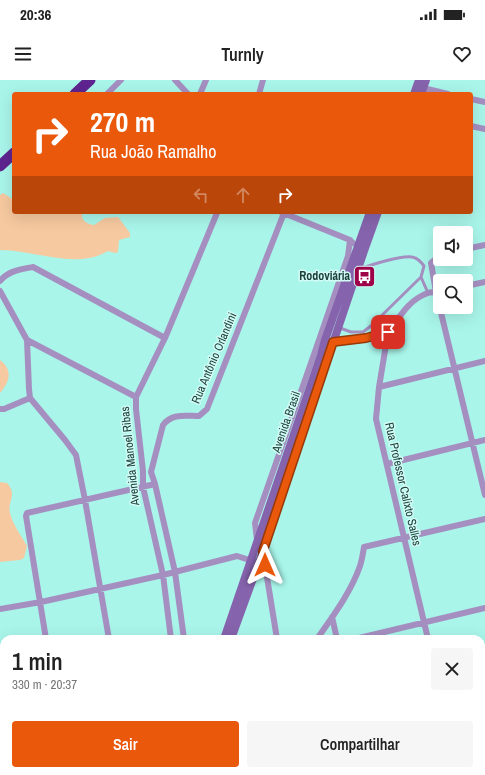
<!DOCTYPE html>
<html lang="pt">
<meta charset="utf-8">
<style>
:root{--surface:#fff;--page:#f6f6f6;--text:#222;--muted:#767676;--accent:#ea580c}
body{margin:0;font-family:"Archivo Narrow",sans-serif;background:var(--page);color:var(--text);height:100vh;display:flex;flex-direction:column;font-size:15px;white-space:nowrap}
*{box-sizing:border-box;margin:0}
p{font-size:13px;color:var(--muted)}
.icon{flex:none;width:22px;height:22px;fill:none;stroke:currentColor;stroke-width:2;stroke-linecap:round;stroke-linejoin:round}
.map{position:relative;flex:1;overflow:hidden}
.panel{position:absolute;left:0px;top:555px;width:485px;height:140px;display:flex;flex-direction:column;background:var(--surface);border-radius:12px 12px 0 0;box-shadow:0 4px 16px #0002}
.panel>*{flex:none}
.hud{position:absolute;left:12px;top:12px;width:461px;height:122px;border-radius:4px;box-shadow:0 4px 16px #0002;background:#ea580c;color:#fff;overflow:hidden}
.tools{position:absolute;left:433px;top:146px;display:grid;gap:8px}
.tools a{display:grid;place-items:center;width:40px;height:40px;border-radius:4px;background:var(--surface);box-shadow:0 4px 16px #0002;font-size:20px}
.pin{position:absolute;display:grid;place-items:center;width:34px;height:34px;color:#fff;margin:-17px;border-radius:8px;box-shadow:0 2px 6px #0006}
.me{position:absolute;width:44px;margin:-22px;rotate:0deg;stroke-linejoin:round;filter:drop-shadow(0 0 3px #0008)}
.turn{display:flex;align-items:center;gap:14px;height:84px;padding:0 12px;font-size:18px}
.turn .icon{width:52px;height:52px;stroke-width:2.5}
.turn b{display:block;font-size:28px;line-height:34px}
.lanes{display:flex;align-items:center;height:38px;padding:0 12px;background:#0003;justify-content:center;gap:20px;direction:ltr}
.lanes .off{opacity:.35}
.round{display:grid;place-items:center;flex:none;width:42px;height:42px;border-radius:4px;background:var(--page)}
.head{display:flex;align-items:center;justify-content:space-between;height:68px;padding:0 12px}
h1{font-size:24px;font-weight:600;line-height:30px}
.button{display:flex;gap:8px;margin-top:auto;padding:8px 12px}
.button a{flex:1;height:46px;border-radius:4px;background:var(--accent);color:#fff;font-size:16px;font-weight:600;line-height:46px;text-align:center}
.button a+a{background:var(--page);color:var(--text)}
.status{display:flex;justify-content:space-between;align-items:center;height:28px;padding:0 20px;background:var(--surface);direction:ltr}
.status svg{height:11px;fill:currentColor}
header{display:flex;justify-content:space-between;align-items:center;height:52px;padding:0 12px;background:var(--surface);font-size:18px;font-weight:600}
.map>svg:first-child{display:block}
.green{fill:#f6c9a0}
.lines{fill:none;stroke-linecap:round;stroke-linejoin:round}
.lane{stroke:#a58fc1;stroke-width:3}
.street{stroke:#a58fc1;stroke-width:6}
.secondary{stroke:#8664ad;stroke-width:8}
.highway{stroke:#5e2490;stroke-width:11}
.route-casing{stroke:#983908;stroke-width:10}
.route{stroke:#ea580c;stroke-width:7}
.labels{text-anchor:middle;stroke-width:3;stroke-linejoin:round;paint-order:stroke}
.poi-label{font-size:12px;font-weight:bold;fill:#203f3b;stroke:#d0fcf5;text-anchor:end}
.street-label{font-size:12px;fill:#203f3b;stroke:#d0fcf5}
</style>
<div class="status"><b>20:36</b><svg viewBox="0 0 49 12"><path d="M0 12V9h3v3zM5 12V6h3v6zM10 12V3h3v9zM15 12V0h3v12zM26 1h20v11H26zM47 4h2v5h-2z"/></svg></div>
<header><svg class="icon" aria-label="menu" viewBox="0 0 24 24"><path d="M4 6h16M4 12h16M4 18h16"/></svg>Turnly<svg class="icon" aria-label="heart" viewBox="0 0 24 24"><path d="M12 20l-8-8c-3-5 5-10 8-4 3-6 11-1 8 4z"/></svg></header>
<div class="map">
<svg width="485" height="695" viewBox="0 0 485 695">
<rect width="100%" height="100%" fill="#a9f5ea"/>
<!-- green -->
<path class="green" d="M3,113L14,120V132H82C81,141 86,143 94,145L105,138L118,137L130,153V157L119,160L118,172L115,173L108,171C77,190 34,170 0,170V115Z
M0,280C13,290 10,301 0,313Z
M0,402L7,403C18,415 7,421 10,433C13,445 21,455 27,466L24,478L20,480L0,482Z"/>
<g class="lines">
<!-- lane -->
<path class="lane" d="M421,197L428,213
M340,248L351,252H363L372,245L421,197L424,186C421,182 418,178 412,177C402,175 370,185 360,189"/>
<!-- street -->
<path class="street" d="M175,0L188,14
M423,8L448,14
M107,14L121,0
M200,14L206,0
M259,14L263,0
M471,19L485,22
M471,46L485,49
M281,132L350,160L353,163
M466,169L485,165
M440,175L431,183L436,212L485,415
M0,201C8,191 21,189 33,187L165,258
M466,206L485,202
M0,211L27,260L29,309L30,318
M388,253L379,307L376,339L428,559
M27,260L136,317
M319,260L348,176L350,160
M379,307L485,281
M0,329H4L30,318L65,360L76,375L85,420L109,559
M387,384L485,360
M257,460L255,443L319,260L339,262L388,253C399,238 409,219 428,213C431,212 436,212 440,211
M263,471L265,485
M0,529L41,522L163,495L237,476L265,485L277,559
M332,537L337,559
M46,559L26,436L27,433L155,404
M171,559L163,495L143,407V391L136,329V317L165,258L217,133
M184,559L175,492L155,404L151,392L163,345C172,333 186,336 199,336L207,329L284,133
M317,559C333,536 351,512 360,486C362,480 363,473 364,467L485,439
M355,559L485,528
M481,620L485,619
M0,621L4,620
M0,663L4,681
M6,691L7,695
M71,691L72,695
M136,691L137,695
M304,691L305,695
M369,691L370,695
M459,691L460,695
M157,695L180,691"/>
<!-- secondary -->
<path class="secondary" d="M414,14L419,0
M421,14L426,0
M224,559L321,275L325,260L370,132
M231,559L263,471L364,171L378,132
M208,691L209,695
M219,691L220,695"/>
<!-- highway -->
<path class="highway" d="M75,14L90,0
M0,86L14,73"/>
</g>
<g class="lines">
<defs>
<path id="route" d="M265,485L263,471L333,262L366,258L388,252"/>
</defs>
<!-- route casing -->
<use href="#route" class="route-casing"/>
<!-- route -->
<use href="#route" class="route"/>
</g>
<!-- icons -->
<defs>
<symbol id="bus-square" viewBox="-11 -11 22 22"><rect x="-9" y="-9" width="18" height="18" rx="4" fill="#9e0349" stroke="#d0fcf5"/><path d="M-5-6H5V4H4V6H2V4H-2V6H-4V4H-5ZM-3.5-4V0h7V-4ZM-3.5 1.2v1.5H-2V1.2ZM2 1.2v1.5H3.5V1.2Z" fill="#fff"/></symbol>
</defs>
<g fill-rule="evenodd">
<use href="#bus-square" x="352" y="184" width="25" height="25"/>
</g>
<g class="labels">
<!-- poi labels -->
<g class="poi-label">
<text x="350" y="200">Rodoviária</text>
</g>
<!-- street labels -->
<g class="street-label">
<text transform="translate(214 278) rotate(-67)" y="4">Rua Antônio Orlandini</text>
<text transform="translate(286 342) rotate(-71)" y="4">Avenida Brasil</text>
<text transform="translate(130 376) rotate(-96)" y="4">Avenida Manoel Ribas</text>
<text transform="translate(403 404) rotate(77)" y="4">Rua Professor Calixto Salles</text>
</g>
</g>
</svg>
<div class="tools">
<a><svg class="icon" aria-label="sound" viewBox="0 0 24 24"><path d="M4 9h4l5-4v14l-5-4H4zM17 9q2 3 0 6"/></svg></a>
<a><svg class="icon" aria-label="search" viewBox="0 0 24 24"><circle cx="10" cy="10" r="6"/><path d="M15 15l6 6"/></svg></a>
</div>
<div class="pin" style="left:388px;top:252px;background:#d93025"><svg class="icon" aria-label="arrive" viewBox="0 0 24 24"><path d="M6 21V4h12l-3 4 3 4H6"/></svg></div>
<svg class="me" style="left:265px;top:485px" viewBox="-20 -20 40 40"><path d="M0-17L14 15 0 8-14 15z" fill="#ea580c" stroke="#fff" stroke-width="4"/></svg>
<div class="hud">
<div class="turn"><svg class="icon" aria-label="right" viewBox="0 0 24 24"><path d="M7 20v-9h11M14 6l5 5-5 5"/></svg><div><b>270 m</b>Rua João Ramalho</div></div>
<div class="lanes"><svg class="icon off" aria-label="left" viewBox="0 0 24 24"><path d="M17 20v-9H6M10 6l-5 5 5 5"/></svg><svg class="icon off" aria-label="ahead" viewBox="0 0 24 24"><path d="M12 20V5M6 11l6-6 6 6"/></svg><svg class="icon" aria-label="right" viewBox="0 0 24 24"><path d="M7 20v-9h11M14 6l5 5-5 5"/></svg></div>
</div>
<section class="panel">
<div class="head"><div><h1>1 min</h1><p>330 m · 20:37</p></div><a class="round"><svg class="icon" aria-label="close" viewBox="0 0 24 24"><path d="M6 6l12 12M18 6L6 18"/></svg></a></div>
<div class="button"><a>Sair</a><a>Compartilhar</a></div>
</section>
</div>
